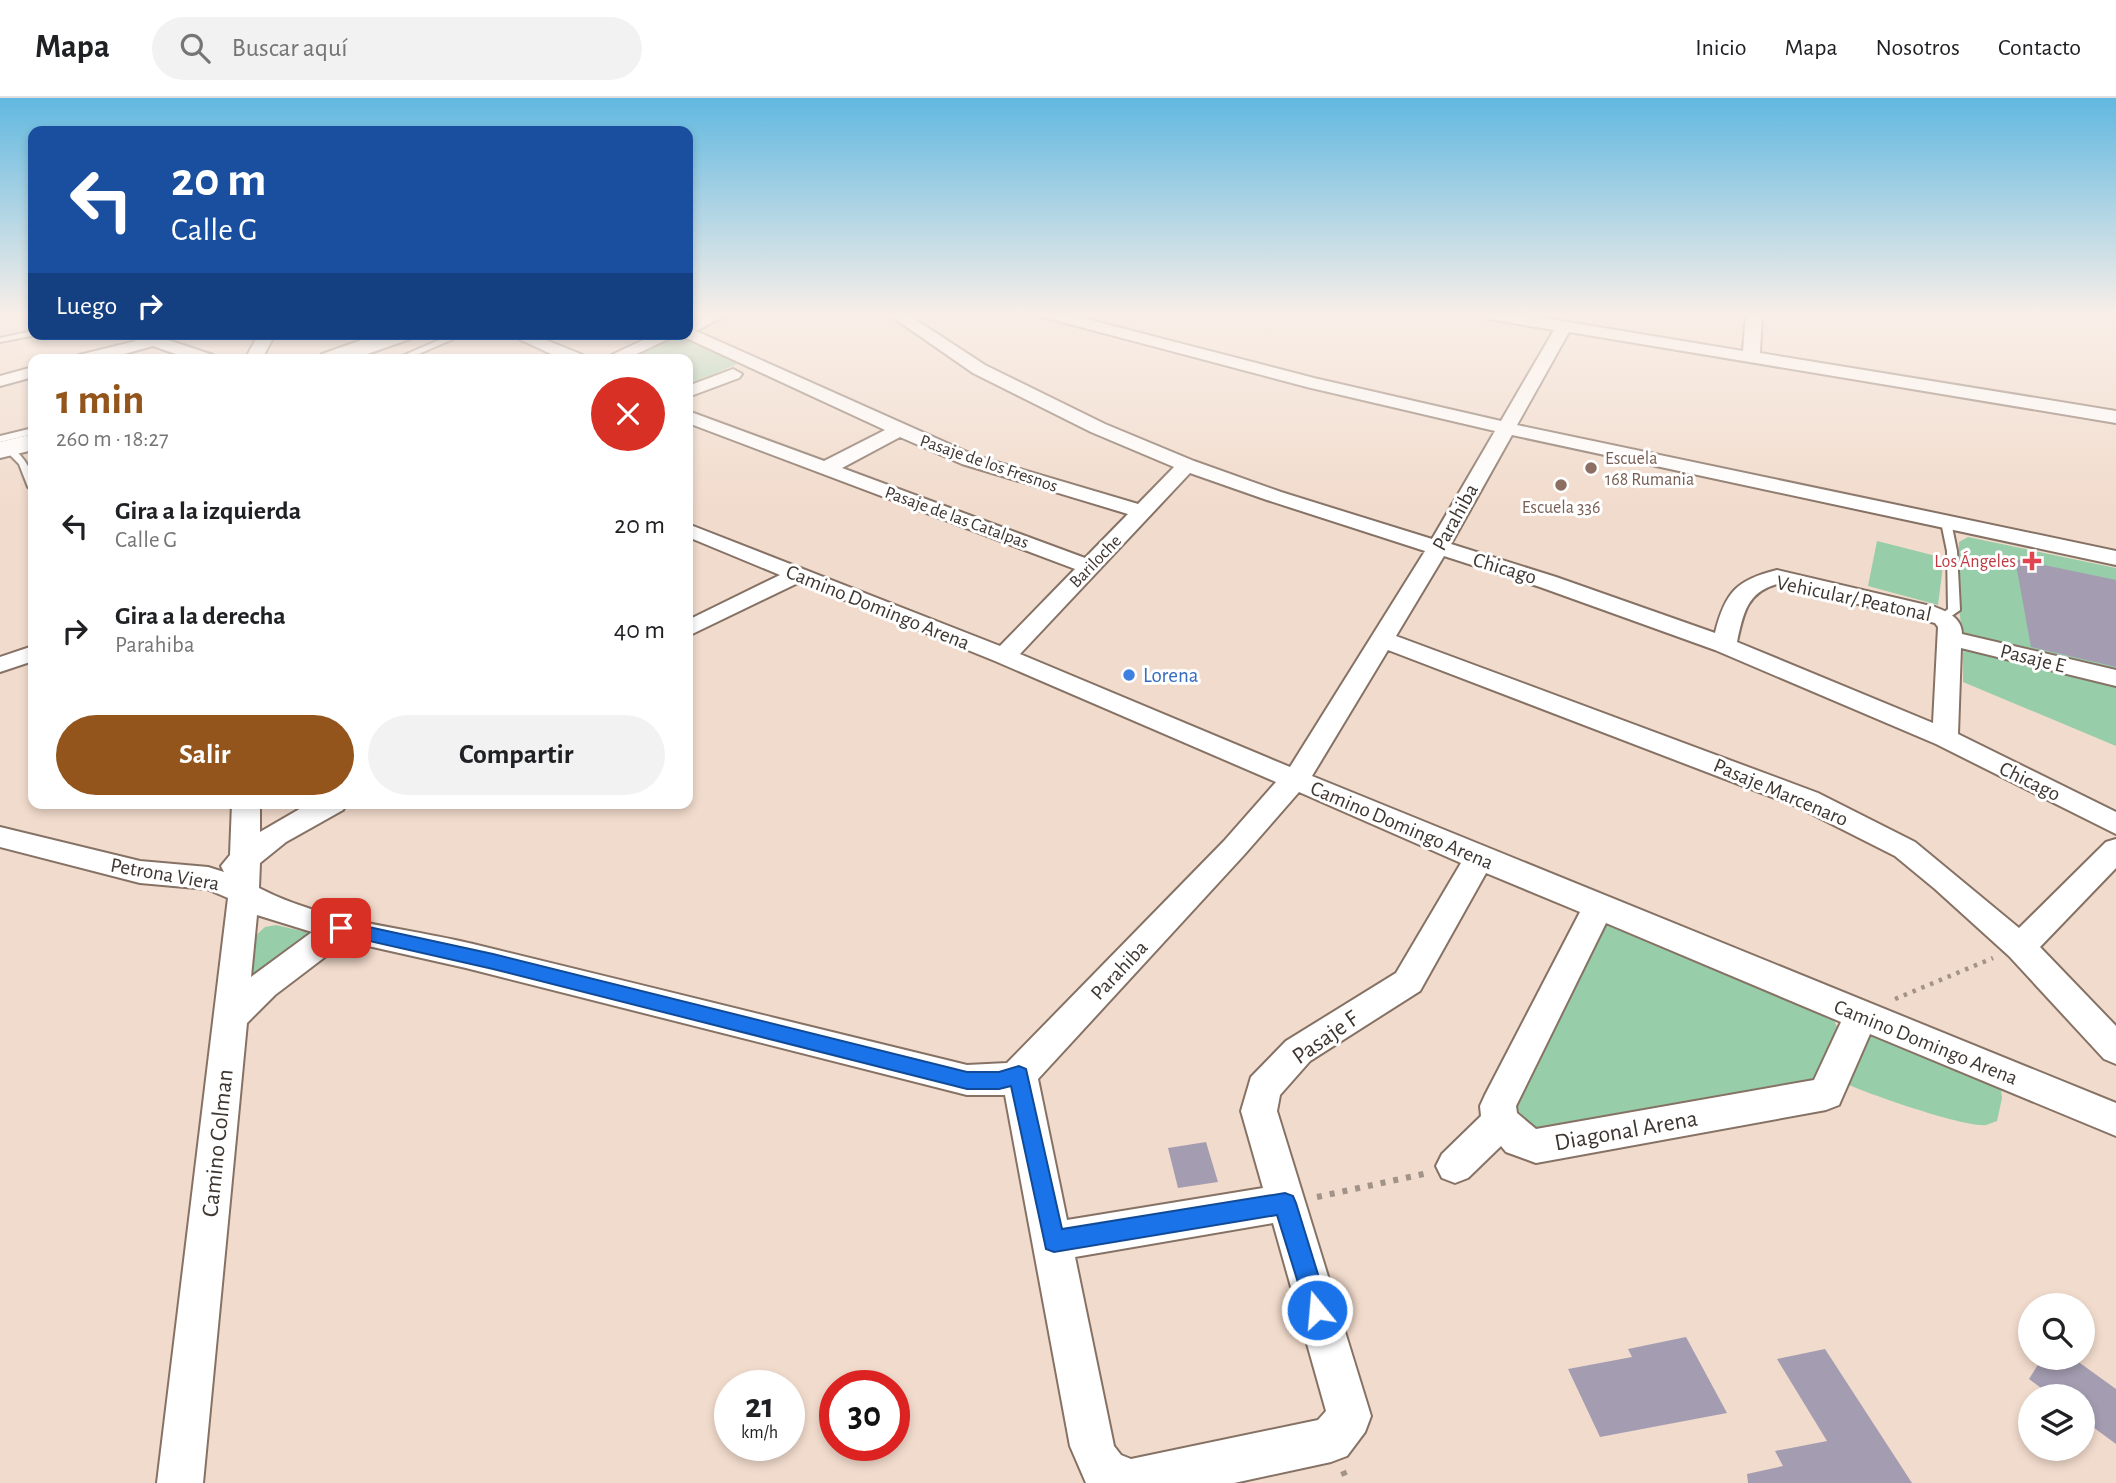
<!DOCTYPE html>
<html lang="es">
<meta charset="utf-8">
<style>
:root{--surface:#fff;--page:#f2f2f2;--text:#202124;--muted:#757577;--line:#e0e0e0;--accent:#94551c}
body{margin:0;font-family:"Alegreya Sans",sans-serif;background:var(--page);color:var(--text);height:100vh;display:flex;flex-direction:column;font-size:26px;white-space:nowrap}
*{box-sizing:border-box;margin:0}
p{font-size:23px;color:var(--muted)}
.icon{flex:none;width:38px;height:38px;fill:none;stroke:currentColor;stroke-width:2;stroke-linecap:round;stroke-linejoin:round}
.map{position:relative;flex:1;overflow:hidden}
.side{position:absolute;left:28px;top:256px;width:665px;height:455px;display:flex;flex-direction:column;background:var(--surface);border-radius:14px;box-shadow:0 4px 10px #0003}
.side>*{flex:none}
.guide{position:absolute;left:28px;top:28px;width:665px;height:214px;border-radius:14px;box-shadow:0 4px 10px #0003;background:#1a4fa0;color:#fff;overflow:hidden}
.controls{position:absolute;left:2018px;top:1195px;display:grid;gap:14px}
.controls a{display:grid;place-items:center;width:77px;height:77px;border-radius:50%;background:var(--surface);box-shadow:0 4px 10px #0003;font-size:35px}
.speed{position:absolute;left:714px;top:1272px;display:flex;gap:14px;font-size:35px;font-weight:700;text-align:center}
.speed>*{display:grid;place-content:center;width:91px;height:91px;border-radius:50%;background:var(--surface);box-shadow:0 4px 10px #0003;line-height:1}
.speed small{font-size:18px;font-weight:400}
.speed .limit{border:10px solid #d22;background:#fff;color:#111}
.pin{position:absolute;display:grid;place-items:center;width:60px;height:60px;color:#fff;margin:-30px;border-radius:14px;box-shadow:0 4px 10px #0006}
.me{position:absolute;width:77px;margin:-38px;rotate:343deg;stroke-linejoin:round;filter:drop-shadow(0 0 5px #0008)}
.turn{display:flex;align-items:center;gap:24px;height:147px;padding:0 28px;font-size:32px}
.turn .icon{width:91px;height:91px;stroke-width:2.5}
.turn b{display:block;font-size:49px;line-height:60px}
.then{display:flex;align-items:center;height:66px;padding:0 28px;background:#0003;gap:14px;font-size:26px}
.round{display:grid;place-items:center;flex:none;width:74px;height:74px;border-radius:37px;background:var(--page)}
.headline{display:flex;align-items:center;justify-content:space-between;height:119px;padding:0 28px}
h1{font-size:42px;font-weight:700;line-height:52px;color:var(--accent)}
.primary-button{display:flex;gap:14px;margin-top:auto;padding:14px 28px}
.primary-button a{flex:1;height:80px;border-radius:42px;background:var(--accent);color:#fff;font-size:28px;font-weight:700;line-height:80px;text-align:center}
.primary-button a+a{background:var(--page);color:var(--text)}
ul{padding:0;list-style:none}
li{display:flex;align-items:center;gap:21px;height:105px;padding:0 28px}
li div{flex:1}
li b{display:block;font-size:26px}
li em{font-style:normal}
header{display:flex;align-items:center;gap:42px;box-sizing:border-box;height:98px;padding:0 35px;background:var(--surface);border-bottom:2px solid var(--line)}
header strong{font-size:33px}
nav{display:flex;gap:38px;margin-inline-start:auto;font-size:24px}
.search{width:490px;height:63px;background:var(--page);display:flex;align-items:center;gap:18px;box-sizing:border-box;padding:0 24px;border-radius:38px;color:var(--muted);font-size:26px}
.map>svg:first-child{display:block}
.green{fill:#97cda8}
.building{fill:#a49db2}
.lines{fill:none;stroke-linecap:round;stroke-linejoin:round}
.service-casing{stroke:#867265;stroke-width:4}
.minor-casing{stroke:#867265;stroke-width:4}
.secondary-casing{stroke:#867265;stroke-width:4}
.path-far2{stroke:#a29388;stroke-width:2.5;stroke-dasharray:2.5 3.5;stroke-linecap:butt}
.path-far1{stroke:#a29388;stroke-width:4.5;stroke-dasharray:3.5 6;stroke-linecap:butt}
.path{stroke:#a29388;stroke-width:6;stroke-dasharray:5 8;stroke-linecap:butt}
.service{fill:#fff;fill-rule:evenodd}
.minor{fill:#fff;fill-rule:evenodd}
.secondary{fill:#fff;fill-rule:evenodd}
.route{fill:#1a73e8;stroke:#114b97;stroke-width:2}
.education-dot{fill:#8d6e63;stroke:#fff;stroke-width:2.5}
.health-dot{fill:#e0444e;stroke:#fff;stroke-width:2.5}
.shop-dot{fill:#3f7fe0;stroke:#fff;stroke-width:2.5}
.labels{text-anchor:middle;stroke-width:6;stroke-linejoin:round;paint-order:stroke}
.far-education-label{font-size:18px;fill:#785e54;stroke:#fff;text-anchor:start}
.far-street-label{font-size:18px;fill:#3e3630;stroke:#fff}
.far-health-label{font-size:18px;fill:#be3a42;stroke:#fff;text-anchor:end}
.street-label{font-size:21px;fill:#3e3630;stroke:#fff}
.shop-label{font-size:21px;fill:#366cbe;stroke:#fff;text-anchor:start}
.near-street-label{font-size:24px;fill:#3e3630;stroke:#fff}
</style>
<header>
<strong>Mapa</strong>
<div class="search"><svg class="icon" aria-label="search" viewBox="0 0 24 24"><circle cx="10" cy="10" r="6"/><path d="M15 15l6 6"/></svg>Buscar aquí</div>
<nav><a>Inicio</a><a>Mapa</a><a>Nosotros</a><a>Contacto</a></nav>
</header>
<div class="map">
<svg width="2116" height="1385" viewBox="0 0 2116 1385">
<rect width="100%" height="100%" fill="#f1dbcc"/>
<!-- green -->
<path class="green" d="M682,238L742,264L688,287V261H624Z
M1968,439L2116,470V576L1969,539L1962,534L1957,495L1959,444Z
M1877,443L1944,460L1938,507L1868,488Z
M1968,551L2116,585V648L1963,584V554Z
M1612,824L1832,918L1838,931L1818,981L1804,988L1543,1035L1516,1021L1513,1005L1603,828Z
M276,827L306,834L310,841L259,881L252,879L250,843L265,829Z
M1873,934L1989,983L2001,992L2002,1000L1997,1023C1993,1024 1990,1026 1986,1027C1966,1030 1868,996 1847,986L1862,941Z"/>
<!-- building -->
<path class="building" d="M2015,461L2116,482V569L2031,549Z
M1206,1044L1218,1084L1178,1090L1168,1050Z
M1686,1239L1727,1315L1600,1339L1568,1271L1632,1259L1628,1251Z
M1825,1251L1912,1385H1748L1747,1376L1783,1368L1775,1353L1827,1343L1777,1261Z
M2042,1260H2073L2116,1291V1346L2082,1321V1298H2052L2029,1281Z"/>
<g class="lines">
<defs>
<path id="service" d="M33,233V236L36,237L0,244V240Z
M453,236H465L407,261H395Z
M33,330V336L0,344V338Z
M5,348H11C26,362 33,371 33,392L28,389L19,366L5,352Z
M1946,421L1951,424L1957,453L1960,512L1943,524L1937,520L1948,511L1947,453L1941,424Z"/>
<path id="minor" d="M707,216H729L696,233L976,358L1138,406L1174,369L1091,334L973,275L888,216H907L985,267L1105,326L1194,363L1281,394L1432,441L1495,333L1307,289L1043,219L1041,216H1067L1314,280L1501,323L1554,232L1489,221L1481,216H1519L1743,253L1746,216H1762L1760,255L2116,313V325L1569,234L1517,327L2116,453V467L1512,337L1451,446L1556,479L1715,535C1725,495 1736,482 1777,472L1935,509C1948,514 1962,520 1962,536L2116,572V588L1961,550L1958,636L2116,714V736L1936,646L1715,552L1540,489L1444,458L1396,538L1818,695L1915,744L2019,830L2106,744L2116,741V770L2040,849L2116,928V966L2104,961L2009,858L1935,791L1895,758L1798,709L1388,552L1312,678L2116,1005V1038L1870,936L1839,1007L1826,1012L1536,1065L1506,1054L1501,1048L1468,1080L1455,1085L1442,1080L1436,1068L1442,1056L1481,1018L1480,1008L1485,997L1580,814L1486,775L1420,893L1310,963L1280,997L1277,1013L1371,1318L1365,1334L1347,1358L1331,1364L1234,1385H1086L1070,1348L1005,997H967L466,870L346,843L275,897L247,925L203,1385H157L228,800L207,791L140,785L0,749V729L140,763L208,769L224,774L221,768L230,757L232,705H260V734L310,705H347L343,712L286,744L260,765L259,790C324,824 403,829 473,846C638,886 802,927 967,967L1007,965L1224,743L1276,684L995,563L800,484L688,538V522L780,477L688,439V426L1000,548L1075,471L688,325V313L824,363L885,332L682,238L681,236H688V224ZM900,339L962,366L1128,416L1085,460L842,370ZM1190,375L1267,402L1425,453L1290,669L1020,556ZM1777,486L1935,525L1938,529L1933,625L1737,544C1743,516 1747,494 1777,486ZM1299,694L1461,765L1396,875L1286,943L1251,979L1241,1013L1263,1090L1067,1122L1038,981L1244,757ZM257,817L312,834L251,879ZM1606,825L1841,924L1814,982L1536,1031L1517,1015L1516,1008ZM1273,1125L1326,1313L1318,1322L1131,1361L1121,1357L1114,1348L1075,1159Z
M125,236H150L213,257L215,261H190L153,248L106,261H77L79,257L136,243Z
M259,236H275L262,261H245Z
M508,236H531L583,257L585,261H562Z
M656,236H679L626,261H603Z
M33,269V279L0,288V278Z
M733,271L742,276L739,280L688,299V288Z
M33,548V563L0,574V559Z"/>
<path id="secondary" d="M379,236H413L410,241L353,261H318L322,256Z
M33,336V352L0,360V344Z"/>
</defs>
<!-- service casing -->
<use href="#service" class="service-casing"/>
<!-- minor casing -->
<use href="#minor" class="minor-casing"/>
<!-- secondary casing -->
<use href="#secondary" class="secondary-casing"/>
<!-- path-far2 -->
<path class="path-far2" d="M283,241L335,236"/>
<!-- path-far1 -->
<path class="path-far1" d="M1895,901L1993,860"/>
<!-- path -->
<path class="path" d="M1317,1099L1428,1075
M1343,1373L1348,1385"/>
<!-- service -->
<use href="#service" class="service"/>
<!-- minor -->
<use href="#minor" class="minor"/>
<!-- secondary -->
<use href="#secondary" class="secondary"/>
</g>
<!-- sky -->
<linearGradient id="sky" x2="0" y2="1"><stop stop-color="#61b8e0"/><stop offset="0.53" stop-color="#f9efe8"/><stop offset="1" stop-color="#f9efe8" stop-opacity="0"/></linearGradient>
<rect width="2116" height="410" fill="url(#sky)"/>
<!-- route -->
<path class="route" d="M341,823L493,856L967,974H999L1019,968L1026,971L1062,1131L1285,1095L1293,1098L1296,1105L1329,1212L1326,1220L1317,1223L1309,1220L1277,1117L1054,1154L1046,1151L1011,988L999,991H967L493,871L334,835L332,830L334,825Z"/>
<!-- markers -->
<g class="education-dot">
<circle cx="1591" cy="370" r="7"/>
<circle cx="1561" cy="387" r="7"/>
</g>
<path class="health-dot" d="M2028.5 452.5h7v7h7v7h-7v7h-7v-7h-7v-7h7z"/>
<circle class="shop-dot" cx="1129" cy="577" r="7"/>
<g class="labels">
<!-- far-education labels -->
<g class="far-education-label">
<text x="1605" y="366">Escuela<tspan x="1605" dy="21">168 Rumania</tspan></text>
<text x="1561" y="415" text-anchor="middle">Escuela 336</text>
</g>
<!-- far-street labels -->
<g class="far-street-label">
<text transform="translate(989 365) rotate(19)" y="6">Pasaje de los Fresnos</text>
<text transform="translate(957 419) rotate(20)" y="6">Pasaje de las Catalpas</text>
<text transform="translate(1095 463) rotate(-46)" y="6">Bariloche</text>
</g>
<!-- far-health labels -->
<g class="far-health-label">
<text x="2016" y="469">Los Ángeles</text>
</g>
<!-- street labels -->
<g class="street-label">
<text transform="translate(1455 419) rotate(-61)" y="7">Parahiba</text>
<text transform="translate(1505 470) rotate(17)" y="7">Chicago</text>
<text transform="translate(1854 500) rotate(12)" y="7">Vehicular/ Peatonal</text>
<text transform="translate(878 509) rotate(22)" y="7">Camino Domingo Arena</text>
<text transform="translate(2033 560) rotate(14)" y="7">Pasaje E</text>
<text transform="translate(2030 683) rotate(26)" y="7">Chicago</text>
<text transform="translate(1781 694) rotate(23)" y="7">Pasaje Marcenaro</text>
<text transform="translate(1402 727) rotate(23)" y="7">Camino Domingo Arena</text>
<text transform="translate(165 776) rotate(10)" y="7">Petrona Viera</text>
<text transform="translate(1119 872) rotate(-47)" y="7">Parahiba</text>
<text transform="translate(1926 944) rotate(22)" y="7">Camino Domingo Arena</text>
</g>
<!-- shop labels -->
<g class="shop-label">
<text x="1143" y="584">Lorena</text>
</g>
<!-- near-street labels -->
<g class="near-street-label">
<text transform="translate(1325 939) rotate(-35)" y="8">Pasaje F</text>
<text transform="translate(1626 1032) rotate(-10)" y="8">Diagonal Arena</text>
<text transform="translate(217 1045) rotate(-84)" y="8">Camino Colman</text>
</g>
</g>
</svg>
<div class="controls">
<a><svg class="icon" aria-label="search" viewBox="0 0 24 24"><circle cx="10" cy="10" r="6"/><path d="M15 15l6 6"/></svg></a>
<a><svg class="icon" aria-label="layers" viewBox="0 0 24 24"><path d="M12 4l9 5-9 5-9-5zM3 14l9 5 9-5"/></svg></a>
</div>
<div class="speed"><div>21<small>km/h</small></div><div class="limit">30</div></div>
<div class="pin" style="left:341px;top:830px;background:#d93025"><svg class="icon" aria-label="arrive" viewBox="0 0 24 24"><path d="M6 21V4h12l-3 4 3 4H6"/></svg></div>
<svg class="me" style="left:1317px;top:1212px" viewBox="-20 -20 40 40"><circle r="17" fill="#1a73e8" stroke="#fff" stroke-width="3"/><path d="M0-11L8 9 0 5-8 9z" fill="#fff"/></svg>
<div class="guide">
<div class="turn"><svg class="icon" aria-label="left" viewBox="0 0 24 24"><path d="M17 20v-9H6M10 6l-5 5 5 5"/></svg><div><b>20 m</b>Calle G</div></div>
<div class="then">Luego<svg class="icon" aria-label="right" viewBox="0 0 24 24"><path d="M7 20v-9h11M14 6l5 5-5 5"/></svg></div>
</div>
<section class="side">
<div class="headline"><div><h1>1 min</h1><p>260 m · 18:27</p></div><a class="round" style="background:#d93025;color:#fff"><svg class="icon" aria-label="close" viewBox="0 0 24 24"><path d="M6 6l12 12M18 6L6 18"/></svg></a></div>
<ul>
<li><svg class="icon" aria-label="left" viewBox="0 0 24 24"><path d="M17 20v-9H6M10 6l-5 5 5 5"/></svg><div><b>Gira a la izquierda</b><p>Calle G</p></div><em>20 m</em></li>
<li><svg class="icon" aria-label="right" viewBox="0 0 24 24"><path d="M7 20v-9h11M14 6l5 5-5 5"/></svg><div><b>Gira a la derecha</b><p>Parahiba</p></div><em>40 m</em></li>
</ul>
<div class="primary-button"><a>Salir</a><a>Compartir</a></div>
</section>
</div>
